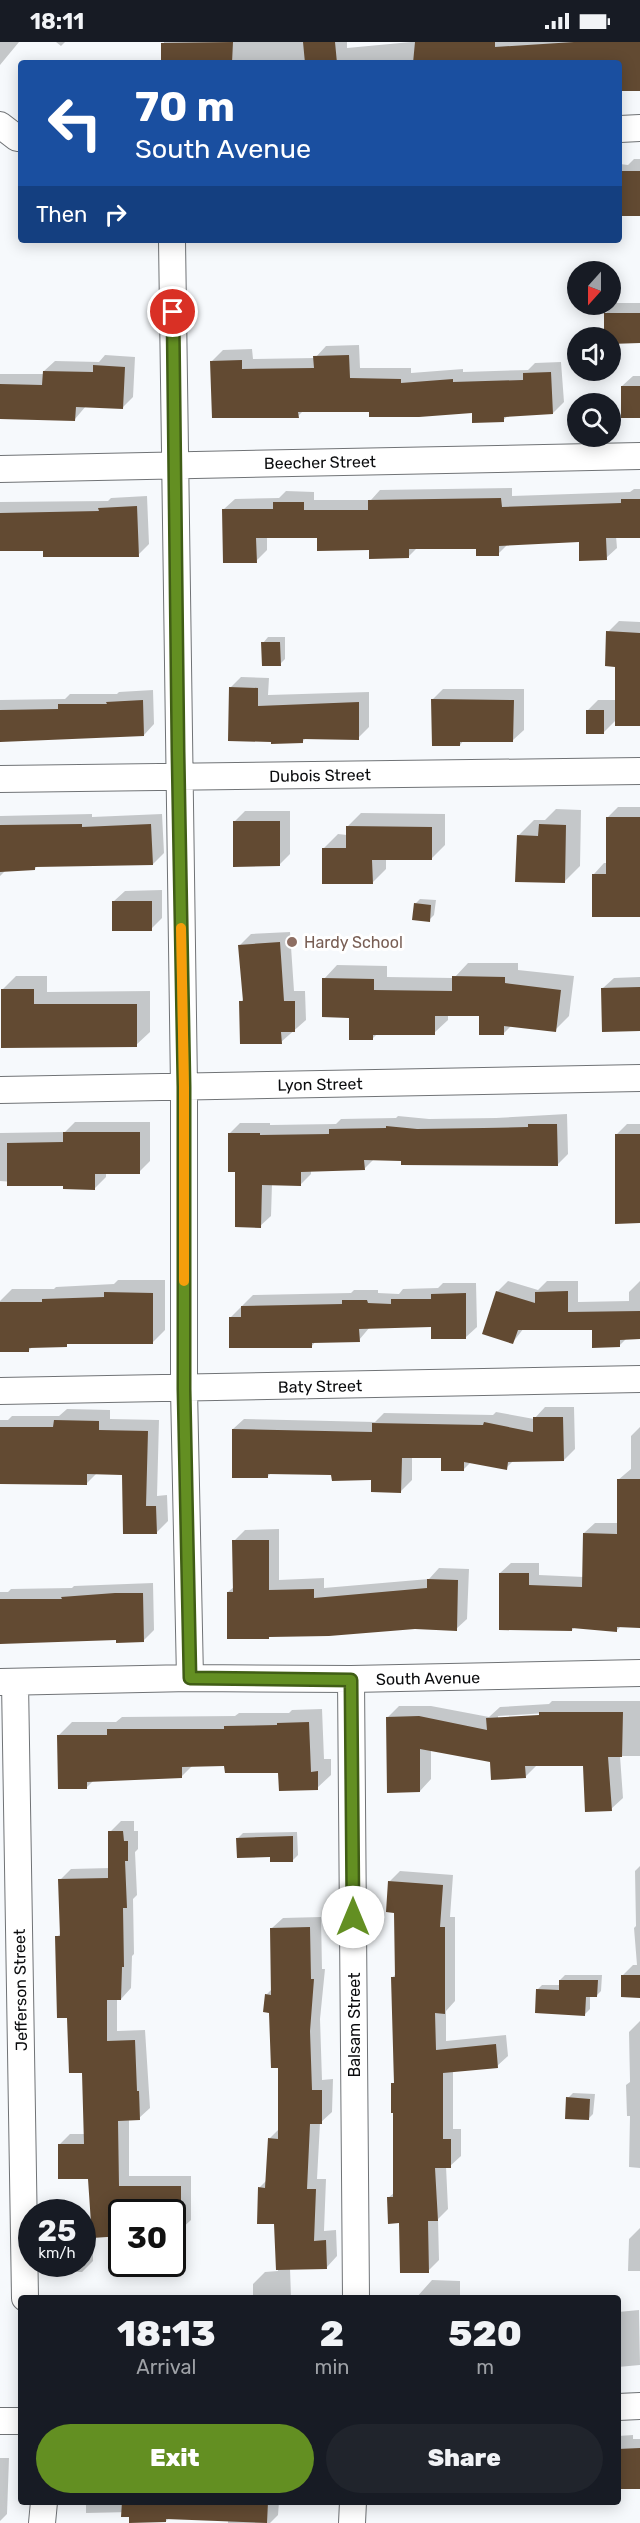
<!DOCTYPE html>
<style>
:root{--surface:#171b24;--page:#20242c;--text:#f1f3f6;--muted:#9ea1a6;--accent:#638f22}
body{margin:0;font-family:Rubik,sans-serif;background:var(--page);color:var(--text);height:100vh;display:flex;flex-direction:column;font-size:22px;white-space:nowrap}
*{box-sizing:border-box;margin:0}
p{font-size:20px;color:var(--muted)}
.icon{flex:none;width:33px;height:33px;fill:none;stroke:currentColor;stroke-width:2;stroke-linecap:round;stroke-linejoin:round}
.map{position:relative;flex:1;overflow:hidden}
.drawer{position:absolute;left:18px;top:2253px;width:603px;height:210px;display:flex;flex-direction:column;background:var(--surface);border-radius:6px;box-shadow:0 3px 15px #0003}
.drawer>*{flex:none}
.banner{position:absolute;left:18px;top:18px;width:604px;height:183px;border-radius:6px;box-shadow:0 3px 15px #0003;background:#1a4fa0;color:#fff;overflow:hidden}
.needle{width:39px;rotate:201deg}
.fabs{position:absolute;left:567px;top:219px;display:grid;gap:12px}
.fabs a{display:grid;place-items:center;width:54px;height:54px;border-radius:50%;background:var(--surface);box-shadow:0 3px 15px #0003;font-size:30px}
.speed{position:absolute;left:18px;top:2157px;display:flex;gap:12px;font-size:30px;font-weight:700;text-align:center}
.speed>*{display:grid;place-content:center;width:78px;height:78px;border-radius:50%;background:var(--surface);box-shadow:0 3px 15px #0003;line-height:1}
.speed small{font-size:15px;font-weight:400}
.speed .limit{border:3px solid #111;border-radius:9px;background:#fff;color:#111}
.pin{position:absolute;display:grid;place-items:center;width:51px;height:51px;color:#fff;margin:-26px;border:3px solid #fff;border-radius:50%;box-shadow:0 2px 6px #0007}
.me{position:absolute;width:66px;margin:-33px;rotate:0deg;stroke-linejoin:round;filter:drop-shadow(0 0 4px #0008)}
.turn{display:flex;align-items:center;gap:21px;height:126px;padding:0 18px;font-size:27px}
.turn .icon{width:78px;height:78px;stroke-width:2.5}
.turn b{display:block;font-size:42px;line-height:51px}
.then{display:flex;align-items:center;height:57px;padding:0 18px;background:#0003;gap:12px;font-size:22px}
.eta{display:flex;justify-content:space-evenly;align-items:center;height:102px;text-align:center}
.eta b{font-size:36px;font-weight:800;line-height:42px}
.action{display:flex;gap:12px;margin-top:auto;padding:12px 18px}
.action a{flex:1;height:69px;border-radius:36px;background:var(--accent);color:#fff;font-size:24px;font-weight:800;line-height:69px;text-align:center}
.action a+a{background:var(--page);color:var(--text)}
.status{display:flex;justify-content:space-between;align-items:center;height:42px;padding:0 30px;background:var(--surface);direction:ltr}
.status svg{height:16px;fill:currentColor}
.map>svg:first-child{display:block}
.shadow{fill:#0003;fill-rule:evenodd}
.building{fill:#624a32}
.lines{fill:none;stroke-linecap:round;stroke-linejoin:round}
.minor-casing{stroke:#707376;stroke-width:28}
.minor{stroke:#fff;stroke-width:26}
.route-casing{stroke:#405d16;stroke-width:15}
.route{stroke:#638f22;stroke-width:10}
.slow{stroke:#f59e0b;stroke-width:10}
.education-dot{fill:#8d6e63;stroke:#fff;stroke-width:2}
.labels{text-anchor:middle;stroke-width:6;stroke-linejoin:round;paint-order:stroke}
.street-label{font-size:16px;fill:#0b0c0e;stroke:#fff}
.education-label{font-size:16px;fill:#785e54;stroke:#fff;text-anchor:start}
</style>
<div class="status"><b>18:11</b><svg viewBox="0 0 49 12"><path d="M0 12V9h3v3zM5 12V6h3v6zM10 12V3h3v9zM15 12V0h3v12zM26 1h20v11H26zM47 4h2v5h-2z"/></svg></div>
<div class="map">
<svg width="640" height="2481" viewBox="0 0 640 2481">
<rect width="100%" height="100%" fill="#f6f9fc"/>
<!-- shadow -->
<path class="shadow" d="M0,0H19L0,23Z
M56,0H65L61,4Z
M164,0H347V6L411,0H640V48L620,49V21H162Z
M634,117H640V172L620,171V122L628,123Z
M616,261H640V300L610,296L605,272Z
M578,298V319H573V302Z
M359,303L360,326H411V331L463,327V330L528,328L535,321L561,320L564,360L553,371L509,373L503,378L473,369L304,368L298,374L212,319L223,308L252,307L253,317L315,316L326,304Z
M105,313L135,315L133,355L122,366L86,364L75,377L0,376V332H44V329L55,319L99,320Z
M633,334H640V375L622,344Z
M512,446V454L630,450L634,447H640V495L616,494L617,506L606,516L580,498L508,502L498,512L477,505L417,506L409,514L319,494H267V508L256,519L224,467L235,457L279,456L286,449L314,450V458H371L380,448Z
M147,454L149,502L138,513L45,507L0,508V460L108,459L111,456Z
M619,579L640,580V682L616,678L603,691L587,669L598,658H616L617,623L608,590Z
M268,595H285V617L280,622L263,601Z
M241,635L269,636L268,653L369,650V685L358,696H306L302,700L230,646Z
M443,647H524V688L513,698H464L460,703L432,658Z
M153,648L154,682L144,693L0,694V658L65,657L70,652H117L119,650Z
M618,765H640V874L594,832L604,821H607V776Z
M556,767L581,768L580,824L564,840L518,794L534,778H545Z
M245,769H290V812L279,823L234,780Z
M361,771L445,772V803L431,817L386,816V827L372,841L324,806L338,792L347,793V785Z
M92,772V775L162,772L164,811L153,822L37,824L35,827L6,828L0,834V774Z
M162,848V876L151,887L114,859L125,849Z
M420,857L436,858L434,873L429,878L415,862Z
M290,890L294,949H305L306,978L281,1000L241,960L244,956L240,903L251,892Z
M468,921H518V928L574,934L569,974L555,988L512,983L503,992L480,973H448V978L434,991H378L373,996L351,974L324,937L337,923L387,924V935L454,936Z
M16,934H47V950L150,949V990L136,1003L3,1004V947Z
M640,935V988L603,946L614,936Z
M567,1072L568,1112L557,1123L374,1117L364,1127L311,1128V1132L301,1142H272L271,1174L260,1184L237,1129L230,1091L240,1081H270V1083L336,1082L341,1077L396,1076L398,1074L429,1077L496,1076Z
M75,1080H150V1119L139,1130H106V1135L95,1146L0,1139V1091L65,1090Z
M627,1082H640V1180L616,1093Z
M118,1238H165V1288L152,1301H68L66,1303L33,1304L29,1308L0,1309V1259L12,1247H54L56,1245L114,1242Z
M508,1239L538,1248L547,1239H578V1260L629,1259V1250L640,1239V1295L627,1296L619,1304L593,1286H524L513,1300L497,1250Z
M443,1241H476L477,1285L466,1295L433,1284L370,1285L359,1298L316,1299L311,1305L230,1276L253,1253L351,1251L354,1248H378V1251L399,1252L403,1247L438,1246Z
M545,1365H574L575,1407L564,1418H514L506,1426L471,1420L463,1428L442,1415H412V1438L401,1449L373,1437L333,1432L271,1431L268,1434L233,1387L244,1377L375,1380L384,1371L493,1373L496,1370L534,1377Z
M67,1367L110,1368V1377L159,1378L157,1454L167,1453L168,1479L156,1491L124,1431H97L86,1442L0,1438V1378H8L12,1374H59Z
M640,1385V1584H621L616,1589L575,1585L572,1588L500,1531L511,1521H539V1533L584,1535V1491L595,1481H618V1438L631,1427V1394Z
M279,1487V1538L324,1536V1546L429,1537L439,1526L469,1527L467,1577L456,1587L228,1550L235,1544L234,1499L245,1488Z
M153,1541L154,1588L143,1599L118,1596L0,1601V1550H8L11,1547L72,1546L74,1544Z
M552,1659H640V1714H620L623,1756L611,1767L584,1723H537L525,1735L491,1719L431,1707V1737L420,1749L387,1676L399,1664H431L489,1675L500,1665L549,1662ZM546,1671V1674L498,1677V1674Z
M322,1667L324,1717H331V1733L317,1746L280,1730L226,1723H193L181,1735L93,1739L86,1746L59,1693L72,1680H116L122,1675L235,1674L239,1671H289L292,1668Z
M121,1779H134V1789H138V1807L135,1810L137,1853L133,1857L134,1912L132,1914L131,1946L121,1957H117V1989L145,1988L150,2066L139,2076L129,2077V2134H191V2178L180,2188H172V2170H122L93,2194V2219L82,2230H56V2222H82V2187H93L89,2135L59,2103L70,2092H85L83,2029L68,1975L57,1895L62,1890L60,1838L71,1827L110,1826V1790Z
M297,1790L298,1813L293,1818L271,1814L238,1796L243,1791Z
M640,1824V1976V1954L622,1934L633,1923H637L634,1886L636,1884L635,1829Z
M400,1829L453,1833L450,1875H455V1959L446,1969V1999L506,1993L508,2014L497,2024L453,2029V2087H461V2114L450,2124H446L448,2167L438,2177L439,2218L428,2229L388,2156L395,2150L393,1935L396,1932V1869L389,1840Z
M321,1875L322,1927H325L320,1977L322,2038L333,2037L332,2070L320,2081L317,2137H326L324,2189L336,2188L337,2214L327,2225L290,2226L291,2256H253V2242L265,2230L278,2229L276,2181L259,2146L267,2138L269,2097L279,2087V2024L266,1953L273,1946L272,1886L283,1876Z
M565,1933H602L601,1949L596,1954H590V1967L585,1972L537,1948L542,1943H560V1938Z
M640,1979V2126L629,2125L630,2074H627L626,2043L630,2040L629,1990Z
M573,2051L595,2052L593,2072L588,2077L568,2056Z
M640,2186V2229H628L629,2197Z
M432,2238L460,2239V2256H416Z
M639,2268L640,2323L618,2325V2270Z
M633,2393V2397H640V2445H618V2394Z
M0,2416H9L7,2472L0,2479Z
M86,2460H279L278,2473L270,2481H228V2478L169,2476L166,2479L131,2470L86,2471Z"/>
<!-- building -->
<path class="building" d="M233,0L232,21H161V1Z
M303,0H335L337,21H305Z
M415,0H495V5L574,0H640V49H620V21H413Z
M620,129H640V174H620Z
M604,271H640V301L610,302V296H604Z
M349,313L350,336L401,337V341L453,337V340L523,338V331L551,330L553,372L504,375V380L472,381V371L419,375H369V370H298L299,376H212L210,319L242,318V327L314,326L313,314Z
M93,323L125,325L123,367L76,365L75,379L0,377V342L42,343L43,329L93,330Z
M621,344H640V376H621Z
M501,456L502,465L621,461V457H640V496H606L607,518L579,519V500L499,504V514H476V507H409V516L369,517V508L317,509V496H256L257,521H223L222,467H273V460H304V468H368V458Z
M137,464L139,515H43V509H0V471L99,469L98,466Z
M606,589L640,591V684H615V625L605,624Z
M261,600H280L281,624H262Z
M229,645L258,646V664L359,660V698L303,697V701L271,702V700L228,699Z
M431,657L514,658L513,700H460V704H432Z
M143,658L144,694L0,700V668L58,667V662H107L106,660Z
M586,668H604V692H586Z
M606,775H640V875H592V832H606Z
M233,779H280V824L233,825Z
M82,782V785L151,782L153,823L35,825V828L0,830V783Z
M539,782L566,783L565,841L515,840L517,793L538,794Z
M346,784L432,785V818H372L373,842H322V806H346Z
M112,859H152V889H112Z
M414,861L431,863L430,880L412,878Z
M280,900L284,959H295V990H281L282,1002H240L239,959H243L238,903Z
M452,934L505,935V941L561,948L556,990L504,984V993H479V974H435V993H373V998H349V976L322,975V936L374,937V948L452,949Z
M640,945V989L602,990L601,946Z
M1,947H34V962H137V1005L1,1006Z
M528,1082H557L558,1124L401,1123V1119L364,1118L365,1128L301,1130V1144L262,1143L261,1186L235,1185V1130H228V1091H260V1093L329,1092V1087L386,1086V1084L417,1087L484,1086L528,1085Z
M63,1090H140V1132H95V1148L63,1147V1144H7V1101L63,1100Z
M615,1092H640V1181L615,1182Z
M496,1249L535,1261V1250L568,1249V1270L640,1269V1297L620,1298V1305L592,1306V1288H518L513,1302L482,1292Z
M104,1250L153,1251V1302H67V1305L29,1306V1310H0V1260H42V1257L104,1255Z
M466,1251V1297H431V1285L359,1287L360,1300L312,1301V1306H229V1275H241V1264L342,1262V1258H367L368,1261L391,1262V1257H431V1252Z
M533,1375H563L564,1419L508,1420L507,1428L464,1420V1429H441V1416H402L401,1451L371,1450V1438L332,1439L331,1433L268,1432V1436H232V1387L372,1390V1381L483,1383L484,1380L533,1390Z
M54,1378L99,1379V1388L148,1389L146,1464H156L157,1492H123L122,1433L87,1432V1443L0,1442V1385H53Z
M617,1437H640V1586L617,1585V1590L572,1586V1589L499,1588V1531H529V1543L582,1545L583,1491L617,1492Z
M232,1498H269V1548L314,1547V1556L427,1546V1537L458,1538L457,1589L415,1587L329,1594L269,1595V1597H227V1550H233Z
M115,1551H143L144,1600L116,1601V1598L0,1602V1557H62L61,1555Z
M539,1670H623L622,1715H608L612,1769L585,1770L583,1724H525L526,1736L491,1738L490,1720L420,1707V1750L387,1751L386,1675L419,1674L487,1688L486,1676L539,1673Z
M309,1680L311,1730L318,1729V1748L279,1749L278,1731H225L224,1724L182,1725V1736L87,1740V1747H58L57,1693H107V1687H224V1684L277,1683V1681Z
M108,1789H123L124,1799H128V1819H125L127,1866H123L124,1925H122L121,1958H107V1999L135,1998L137,2049H139L140,2078L118,2079L119,2144H181V2170H122V2194L92,2196L88,2137H58V2102H84L82,2031H69L67,1976H57L55,1894H60L58,1837L108,1836Z
M293,1794V1820H270V1815L237,1816L236,1796Z
M388,1839L443,1843L440,1885H445V1972L435,1971L436,2008L496,2002L498,2026L443,2031V2097H451V2126H435L438,2179H428L429,2231H400L399,2181L388,2182L387,2155H393V2071H391V2041H394L391,1935H395L394,1871L386,1870Z
M310,1885L311,1937H314L310,1989L312,2048H322V2082H310L307,2147H316L314,2199L326,2198L327,2227L276,2228L274,2182H257L258,2145L265,2146L268,2096L278,2097V2026H271L269,1971L263,1970L265,1952L271,1953L270,1886Z
M621,1933H640V1956L621,1955Z
M559,1938H598L597,1955H586L585,1974L535,1971L536,1947L559,1948Z
M566,2055L590,2057L589,2078L565,2077Z
M640,2406V2447H618V2407Z
M122,2460H268L267,2481L166,2477V2480L129,2481V2475H121Z"/>
<g class="lines">
<defs>
<path id="minor" d="M0,83L17,96H21
M620,87L640,86
M172,198L184,1045V1347L190,1636
M0,427L640,414
M0,737L640,729
M0,1048L640,1036
M0,1349L640,1337
M351,1637L356,2256
M0,1640L190,1636L351,1637L640,1631
M15,1640L25,2256
M618,2365L640,2364
M0,2379H21
M42,2481L44,2460
M352,2481L353,2460"/>
</defs>
<!-- minor casing -->
<use href="#minor" class="minor-casing"/>
<!-- minor -->
<use href="#minor" class="minor"/>
</g>
<g class="lines">
<defs>
<path id="route" d="M173,270L178,710L184,1045V1347L190,1636L351,1638L353,1875"/>
</defs>
<!-- route casing -->
<use href="#route" class="route-casing"/>
<!-- route -->
<use href="#route" class="route"/>
<!-- slow -->
<path class="slow" d="M181,886L184,1045V1239"/>
</g>
<!-- markers -->
<circle class="education-dot" cx="292" cy="900" r="6"/>
<g class="labels">
<!-- street labels -->
<g class="street-label">
<text transform="translate(320 420) rotate(-1)" y="6">Beecher Street</text>
<text transform="translate(320 733) rotate(-1)" y="6">Dubois Street</text>
<text transform="translate(320 1042) rotate(-1)" y="6">Lyon Street</text>
<text transform="translate(320 1344) rotate(-1)" y="6">Baty Street</text>
<text transform="translate(428 1636) rotate(-1)" y="6">South Avenue</text>
<text transform="translate(20 1948) rotate(-91)" y="6">Jefferson Street</text>
<text transform="translate(354 1983) rotate(-90)" y="6">Balsam Street</text>
</g>
<!-- education labels -->
<g class="education-label">
<text x="304" y="906">Hardy School</text>
</g>
</g>
</svg>
<div class="fabs">
<a><svg class="needle" viewBox="-14 -14 28 28"><path d="M0-13l5 13h-10z" fill="#e53935"/><path d="M0 13l5-13h-10z" fill="#9ea1a6"/></svg></a>
<a><svg class="icon" aria-label="sound" viewBox="0 0 24 24"><path d="M4 9h4l5-4v14l-5-4H4zM17 9q2 3 0 6"/></svg></a>
<a><svg class="icon" aria-label="search" viewBox="0 0 24 24"><circle cx="10" cy="10" r="6"/><path d="M15 15l6 6"/></svg></a>
</div>
<div class="speed"><div>25<small>km/h</small></div><div class="limit">30</div></div>
<div class="pin" style="left:173px;top:270px;background:#d93025"><svg class="icon" aria-label="arrive" viewBox="0 0 24 24"><path d="M6 21V4h12l-3 4 3 4H6"/></svg></div>
<svg class="me" style="left:353px;top:1875px" viewBox="-20 -20 40 40"><circle r="19" fill="#fff"/><path d="M0-13L10 11 0 6-10 11z" fill="#638f22"/></svg>
<div class="banner">
<div class="turn"><svg class="icon" aria-label="left" viewBox="0 0 24 24"><path d="M17 20v-9H6M10 6l-5 5 5 5"/></svg><div><b>70 m</b>South Avenue</div></div>
<div class="then">Then<svg class="icon" aria-label="right" viewBox="0 0 24 24"><path d="M7 20v-9h11M14 6l5 5-5 5"/></svg></div>
</div>
<section class="drawer">
<div class="eta">
<div><b>18:13</b><p>Arrival</p></div>
<div><b>2</b><p>min</p></div>
<div><b>520</b><p>m</p></div>
</div>
<div class="action"><a>Exit</a><a>Share</a></div>
</section>
</div>
